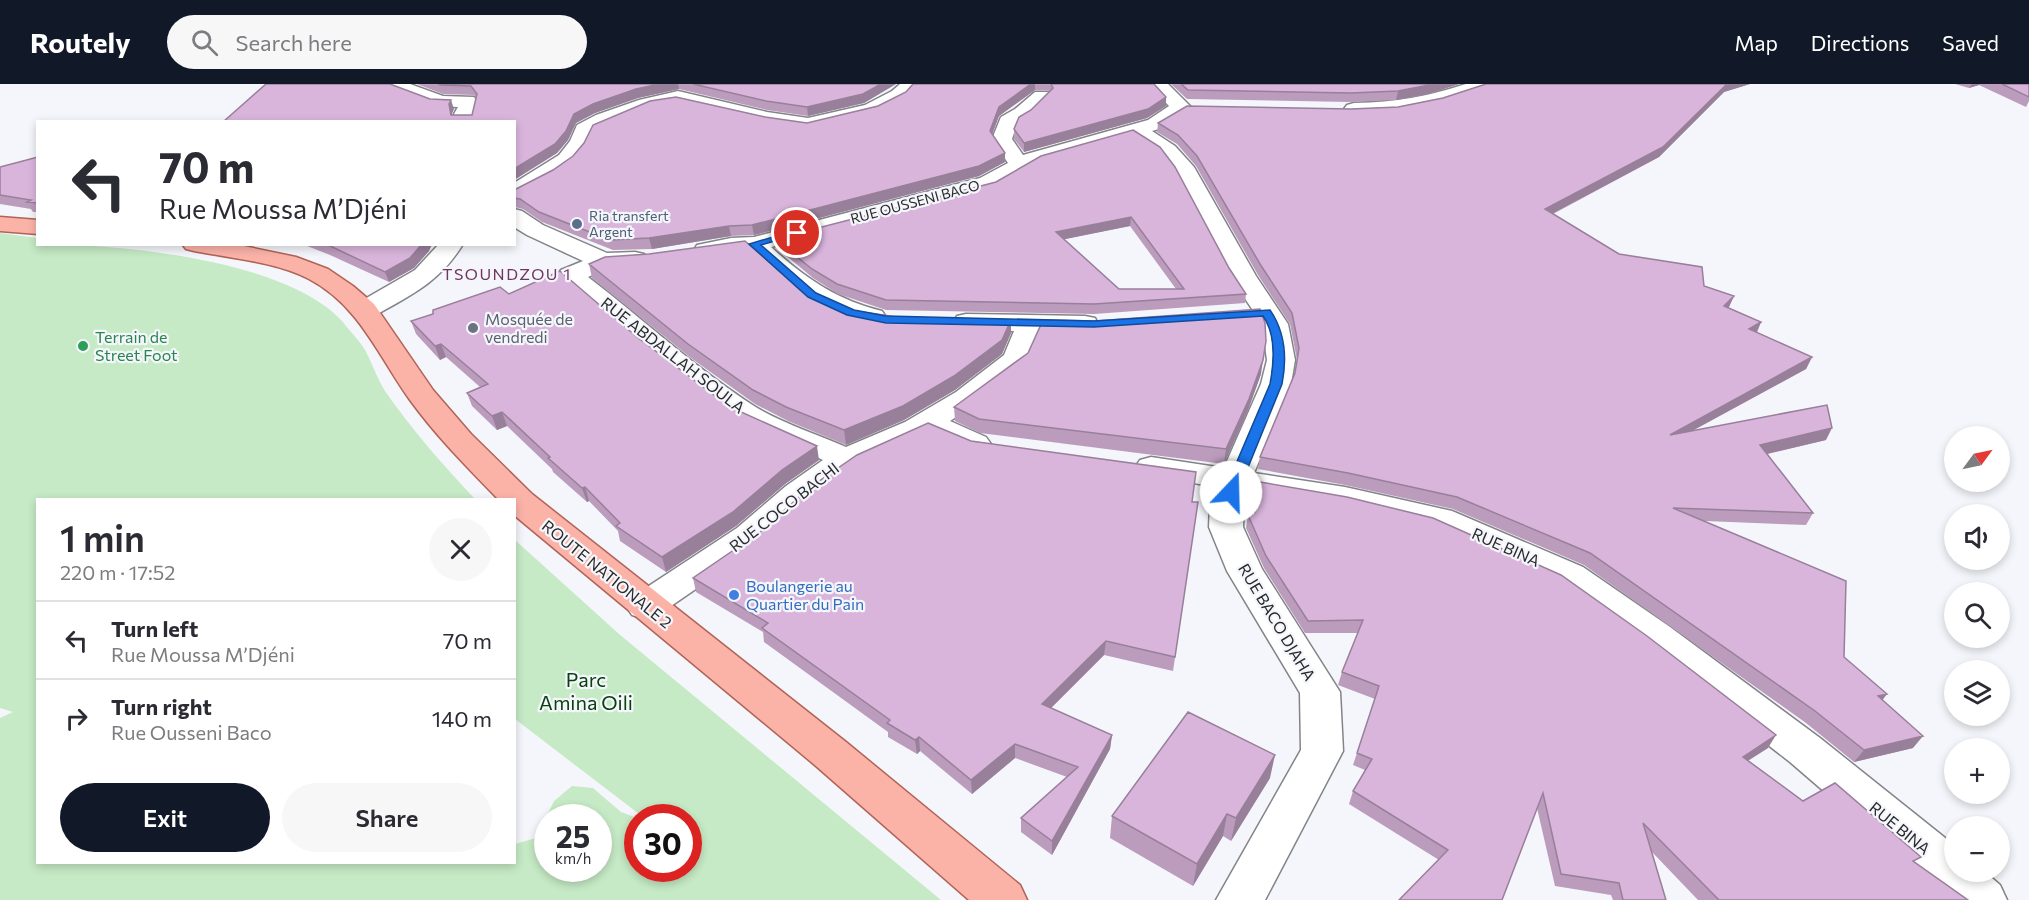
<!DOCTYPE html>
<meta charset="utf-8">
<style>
:root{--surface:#fff;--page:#f7f7f7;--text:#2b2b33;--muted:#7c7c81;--line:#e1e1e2;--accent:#111827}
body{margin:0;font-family:Commissioner,sans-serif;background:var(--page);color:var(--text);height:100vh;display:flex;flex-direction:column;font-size:22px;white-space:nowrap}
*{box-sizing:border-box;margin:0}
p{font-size:20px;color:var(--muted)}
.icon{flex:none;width:33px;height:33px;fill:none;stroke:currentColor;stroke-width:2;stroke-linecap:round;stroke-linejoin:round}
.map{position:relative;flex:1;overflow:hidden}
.panel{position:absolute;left:36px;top:414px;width:480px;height:366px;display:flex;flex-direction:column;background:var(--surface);border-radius:0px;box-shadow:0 3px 9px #0003}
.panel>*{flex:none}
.guide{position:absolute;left:36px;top:36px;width:480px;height:126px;border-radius:0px;box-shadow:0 3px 9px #0003;background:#fff;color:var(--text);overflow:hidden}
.needle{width:39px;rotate:57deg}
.controls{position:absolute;left:1944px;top:342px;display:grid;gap:12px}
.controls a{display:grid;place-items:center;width:66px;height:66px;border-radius:50%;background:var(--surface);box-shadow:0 3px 9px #0003;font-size:30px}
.speed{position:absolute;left:534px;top:720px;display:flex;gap:12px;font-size:30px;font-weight:700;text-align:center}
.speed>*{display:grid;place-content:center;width:78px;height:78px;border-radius:50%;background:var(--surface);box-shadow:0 3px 9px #0003;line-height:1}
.speed small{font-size:15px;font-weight:400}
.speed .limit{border:9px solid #d22;background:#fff;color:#111}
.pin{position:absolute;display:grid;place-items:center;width:51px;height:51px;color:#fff;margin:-26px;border:3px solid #fff;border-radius:50%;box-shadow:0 2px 6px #0007}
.me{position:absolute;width:66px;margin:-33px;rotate:21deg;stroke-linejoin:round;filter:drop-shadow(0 0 4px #0008)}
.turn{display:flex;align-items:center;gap:21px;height:126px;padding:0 24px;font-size:27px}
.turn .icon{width:78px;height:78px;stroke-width:2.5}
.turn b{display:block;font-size:42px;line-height:51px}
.round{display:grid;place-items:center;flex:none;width:63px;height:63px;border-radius:32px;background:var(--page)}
.headline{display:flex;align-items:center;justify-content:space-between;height:102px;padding:0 24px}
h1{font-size:36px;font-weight:600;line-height:45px}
.action{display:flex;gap:12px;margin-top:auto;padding:12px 24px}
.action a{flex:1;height:69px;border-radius:36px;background:var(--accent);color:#fff;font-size:24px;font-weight:600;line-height:69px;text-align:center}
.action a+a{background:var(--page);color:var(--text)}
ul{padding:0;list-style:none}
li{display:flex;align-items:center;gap:18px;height:78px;padding:0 24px;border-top:2px solid var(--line)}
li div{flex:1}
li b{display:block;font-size:22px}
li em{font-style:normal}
header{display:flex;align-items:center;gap:36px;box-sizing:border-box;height:84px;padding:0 30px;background:var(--accent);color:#fff}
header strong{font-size:28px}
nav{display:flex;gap:33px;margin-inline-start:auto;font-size:21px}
.search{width:420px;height:54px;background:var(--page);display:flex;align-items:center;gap:15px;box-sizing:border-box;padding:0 21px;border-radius:33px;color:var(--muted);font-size:22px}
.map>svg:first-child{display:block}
.green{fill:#c6eac5;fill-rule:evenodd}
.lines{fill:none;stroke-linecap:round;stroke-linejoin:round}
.minor-casing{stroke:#838488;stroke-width:3}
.major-casing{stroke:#b06357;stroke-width:3}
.minor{fill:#fff;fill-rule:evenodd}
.major{fill:#fbb3a8;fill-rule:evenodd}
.wall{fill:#bb9cbd;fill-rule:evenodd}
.shaded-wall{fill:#987f9a}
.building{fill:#d9b5dc;stroke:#987f9a;stroke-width:1.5;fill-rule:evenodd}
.route{fill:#1a73e8;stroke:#114b97;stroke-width:1.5}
.service-dot{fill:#5c6f8a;stroke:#f5f6fb;stroke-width:2}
.worship-dot{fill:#6b7280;stroke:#f5f6fb;stroke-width:2}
.leisure-dot{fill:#2e9e5b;stroke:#f5f6fb;stroke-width:2}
.shop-dot{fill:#3f7fe0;stroke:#f5f6fb;stroke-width:2}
.labels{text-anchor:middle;stroke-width:4.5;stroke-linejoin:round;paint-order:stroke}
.far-street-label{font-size:14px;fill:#292a2b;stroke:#f5f6fb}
.far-service-label{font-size:14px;fill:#4e5e75;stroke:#f5f6fb;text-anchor:start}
.far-quarter-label{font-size:16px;letter-spacing:1.5px;fill:#72365e;stroke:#f5f6fb}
.worship-label{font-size:16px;fill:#5b616d;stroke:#f5f6fb;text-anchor:start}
.leisure-label{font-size:16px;fill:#27864d;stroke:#f5f6fb;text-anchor:start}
.street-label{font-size:16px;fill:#292a2b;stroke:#f5f6fb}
.shop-label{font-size:16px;fill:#366cbe;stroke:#f5f6fb;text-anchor:start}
.near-park-label{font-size:20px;fill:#08410f;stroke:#f5f6fb}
</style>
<header>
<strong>Routely</strong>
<div class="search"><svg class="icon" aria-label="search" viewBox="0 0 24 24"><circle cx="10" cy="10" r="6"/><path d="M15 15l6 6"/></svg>Search here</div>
<nav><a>Map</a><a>Directions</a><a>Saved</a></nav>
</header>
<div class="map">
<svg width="2029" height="816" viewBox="0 0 2029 816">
<rect width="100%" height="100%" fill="#f5f6fb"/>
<!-- green -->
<path class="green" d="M0,149L37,154L38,160C118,160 285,175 342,237C349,246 359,256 365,266C372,279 377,294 385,307C412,346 443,381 475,415L38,416V778H514L515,760L536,754L554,717L572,702L593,704L621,728L637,734L638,784H688V734L643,733L515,635V456L619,550L941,816H0V634L13,628L0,624ZM548,734H598V784H548Z"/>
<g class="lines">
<defs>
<path id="minor" d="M384,0H410L443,12L474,13L478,20L474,30L475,38H455L454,30L458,23L434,22L387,4Z
M900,0H919L906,15L878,29L808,46L767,40L678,19L651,24L610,39L593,48L584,67L574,80L554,94L514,115V99L559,71L570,57L577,41L596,31L639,16L678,7L767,28L808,34L865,21L892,7Z
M1148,0H1168L1191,23L1162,44L1152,47L1175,62L1194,83L1256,192L1288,240L1295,276L1291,300L1254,389L1345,403L1452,427L1583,483L1670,543L1820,654L1954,761V788H1985L2000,801L2007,816H1950L1790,678L1642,563L1557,501L1430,444L1345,423L1248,408L1244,421L1243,443L1262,485L1340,608L1343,667L1265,816H1216L1301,666L1300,609L1227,487L1209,443L1210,421L1217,403L1140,390L1135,383L1140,376L1151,373L1224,384L1261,300L1267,276L1262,240L1230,192L1176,90L1161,70L1133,52L1040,78L996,104L771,163C805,194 837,216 882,227L886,233L882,239C872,241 865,239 855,236C811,225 780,198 748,167L706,173L697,171L694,166L697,161L731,154L754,153L980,94L1008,79L992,55L1001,33L1015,25L1035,8H1049L1051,12L1029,33L1017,40L1012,55L1023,71L1148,36L1169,22Z
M1466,0H1486L1487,2L1484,6C1436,22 1406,29 1354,31L1347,29L1344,25L1347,21L1354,19C1397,18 1425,13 1466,0Z
M514,125L522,127L543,141L607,169L635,168L644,170L647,175L644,180L608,184L588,193C643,235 695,284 754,322C781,339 817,350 846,363L905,338L956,308L1004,271L1014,247L966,246L957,244L953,238L957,232L966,230L1085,232L1095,234L1098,240L1095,246L1085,248L1041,247L1027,281L976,320L950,337L986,353L991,360L986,367C965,372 947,359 929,350L857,382L810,416L761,460L658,531L645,535L632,531L626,522L632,513L737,444L786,402L823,376L734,335L642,265L624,247L557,191L561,186L583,177L527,151L514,143Z
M439,160H463C440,198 411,211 374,232L365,234L356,232L352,226L356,220L415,186Z"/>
<path id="major" d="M0,133L38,136V150L0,147Z
M182,160H234L296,173L328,185L353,202L374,220L433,306L471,350L532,410L846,658L1020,801L1027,816H969L816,682L514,431V416H499C468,384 436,352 410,316C379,273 359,221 309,195C277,178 230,174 194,167L186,165Z"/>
</defs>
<!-- minor casing -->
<use href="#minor" class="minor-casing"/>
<!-- major casing -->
<use href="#major" class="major-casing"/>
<!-- minor -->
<use href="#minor" class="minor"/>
<!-- major -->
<use href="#major" class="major"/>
</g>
<!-- wall -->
<path class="wall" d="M417,0H896L864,19L808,32L767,26L679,5L638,14L595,29L576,39L568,56L557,69L514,96V38H223L454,25L452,29V31H472L476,14L474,11L443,10Z
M992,0H1154L1166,13V22L1147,34L1024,68L1014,55V45L1031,26L1050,7L1049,6H1035L999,32L992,50L1005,69V78L979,92L754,151L731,152L652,165L613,166L542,138L523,125L515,123L514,106L765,33L807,39L980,1Z
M1171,0H1459L1428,10L1396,16L1349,18L1187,15Z
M1486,0H1750L1724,8L1659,73L1553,130L1619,170L1704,202L1734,212L1728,224L1761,238L1757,249L1812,273L1806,285L1694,346L1826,356L1767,370L1813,429L1806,441L1705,437L1844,573L1883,616L1913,664L1854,678L1806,639L1584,481L1453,425L1345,401L1258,385L1260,373L1295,290L1297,276L1290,240L1258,191L1196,82L1177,60L1157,48L1158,39L1351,25L1398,23L1443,14Z
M1955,0H2029V17L2026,23L1979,1L1969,4Z
M1041,72L1229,184L1246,210L1245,219L1094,230L886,226L838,210L813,194L777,164L775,155L996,98ZM1130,142L1176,205H1119L1064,155Z
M38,73V128H33L31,125L0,120V83Z
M302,160H432L429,167L414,184L389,198L330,171Z
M649,170L800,205L823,217L849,226L904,234L1011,236V249L1002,270L955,306L904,336L846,361L788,337L755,320L691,274L592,194L589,180Z
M509,210L637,253L730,323L819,376L785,400L736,442L666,488L620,457L618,447L589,417L587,418L553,388L552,385L507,342L497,346L472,322L467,309L480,303L446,273L440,276L416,250L411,237Z
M1261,290L1247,329L1224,380L980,349L955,337L954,323Z
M971,357L1192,418H1198L1173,587L1104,571L1051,624L1112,651L1110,665L1052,771L1021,748V734L1067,693L1015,674L972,710L920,667L917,670L888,653V648L764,558L763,548L696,508L693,494Z
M1255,413L1768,664L1748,677L1803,717L1916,779L1968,816H1698L1652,768L1666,816H1613L1611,811L1555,802L1537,724L1439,776L1349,720L1353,707L1365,686L1353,681L1375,615L1338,601L1342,588L1358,549H1305L1264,484L1246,444L1248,431L1252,427Z
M1270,694L1231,757L1223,752L1193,802L1110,754L1112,732Z"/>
<!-- shaded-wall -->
<path class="shaded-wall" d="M660,0H678L679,5L638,14L595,29L576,39L568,56L557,69L514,96V85L574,30L593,20L636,5Z
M881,0H896L864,19L808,32L807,23Z
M1031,0H1035V6L999,32L990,56V47L999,23Z
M1434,0H1459L1428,10L1396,16L1398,7Z
M1727,0H1750L1724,8L1659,73L1542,135L1545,125Z
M1972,0H1980L1979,1L1969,4Z
M1166,13V22L1147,34L1024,68V59Z
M451,16L454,25L452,29L453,38L451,31L449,20Z
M1005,69V78L979,92L754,151L752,141Z
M1131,133L1130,142L1056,157V148Z
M729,142L731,152L652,165L649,154Z
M422,160H432L429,167L414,184L389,198L385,188Z
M1734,212L1729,223L1719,233L1724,222Z
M1011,236V249L1002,270L955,306L904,336L846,361L844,346Z
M1761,238L1756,249L1749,245Z
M441,260L446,273L440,276L435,262Z
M1812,273L1806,285L1664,362L1670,351Z
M1263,276L1261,290L1247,329L1224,380L1226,365Z
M502,328L507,342L497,346L492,332Z
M1832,344L1826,356L1754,373L1760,361Z
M817,362L819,376L785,400L736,442L666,488L662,473L782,386Z
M585,403L589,417L587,418L582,404Z
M1106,557L1104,571L1041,634L1042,620Z
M1887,610L1878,622V612Z
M1112,651L1110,665L1052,771V757Z
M1776,651L1768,664L1734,685L1743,673Z
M1923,652L1913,664L1854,678L1864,666Z
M919,653L920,667L917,670L915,656Z
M1015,660V674L972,710L971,696Z
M1275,671L1270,694L1231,757L1236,734Z
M1227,730L1223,752L1193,802L1197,780Z"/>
<!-- building -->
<path class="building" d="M266,0H390L430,15L451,16L449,20L451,31H472L477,10L471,2L441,1L438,0H660L636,5L593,20L574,30L566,47L555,60L514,85V38H223Z
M693,0H881L863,10L807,23L766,17Z
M913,0H1031L999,23L990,47L1005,69L979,82L752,141L729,142L649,154L610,156L539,128L520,115L514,114V106L553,86L573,72L584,59L593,41L650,17L676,13L765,33L807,39L878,22L906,8Z
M1051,0H1154L1166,13L1148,25L1024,59L1014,45L1019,33L1031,26L1053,4Z
M1181,0H1434L1398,7L1351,9L1188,6Z
M1486,0H1727L1663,63L1545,125L1619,170L1702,183L1704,202L1734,212L1724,222L1761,238L1749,245L1812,273L1670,351L1827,321L1832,344L1760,361L1813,429L1673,424L1846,497L1844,573L1887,610L1878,612L1923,652L1864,666L1815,627L1590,469L1457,413L1348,389L1260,373L1295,289L1299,264L1292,229L1260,180L1197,72L1178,51L1158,39L1187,22L1351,25L1398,23L1443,14Z
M2002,0H2029V13Z
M1133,46L1160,63L1175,83L1229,184L1246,210L1094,220L886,216L837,200L812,185L775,155L996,98L1041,72ZM1131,133L1184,205H1119L1056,148Z
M38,73V119L27,118L31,116L0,111V83Z
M745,157L800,205L823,217L849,226L904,234L1011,236L1002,256L954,292L903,322L844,346L786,323L753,306L688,260L589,180L605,173L649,170Z
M326,160H422L410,174L385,188Z
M560,187L637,253L730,323L817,362L782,386L733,428L662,473L616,442L620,439L585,403L582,404L548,374L550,373L502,328L492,332L467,309L488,300L441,260L435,262L411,237L433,230V226L500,203L509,210Z
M1260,225L1265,239L1266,257L1263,276L1249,315L1226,365L979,335L954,323L1028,269L1043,236L1095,237Z
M928,339L971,357L1196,388L1192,418H1198L1175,573L1106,557L1042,620L1112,651L1052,757L1021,734L1078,683L1015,660L971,696L919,653L915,656L887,639L890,636L762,544L768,539L693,494L760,448L809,404L857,371Z
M1260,398L1347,413L1433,434L1561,491L1647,552L1776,651L1743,673L1803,717L1835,699L1921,773L1913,777L1968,816H1719L1643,739L1666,816H1623L1619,799L1561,790L1543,709L1502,816H1399L1448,766L1353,707L1372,675L1357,669L1379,602L1342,588L1363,536L1308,537L1266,472L1248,431L1249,427L1255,428V413Z
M1188,628L1275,671L1236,734L1227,730L1197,780L1112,732Z"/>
<!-- route -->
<path class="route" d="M793,147L802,149L761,161L816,209L854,226L886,232L1094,237L1270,226C1285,248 1287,275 1282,300L1238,408L1231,412L1224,408L1270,300C1274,279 1276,250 1263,232L1094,243L886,239L847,231L808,213L749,160Z"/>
<!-- markers -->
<circle class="service-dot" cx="577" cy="140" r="6"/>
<circle class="worship-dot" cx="473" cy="244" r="6"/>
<circle class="leisure-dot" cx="83" cy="262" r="6"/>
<circle class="shop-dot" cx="734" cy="511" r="6"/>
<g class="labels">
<!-- far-street labels -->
<g class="far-street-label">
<text transform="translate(915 118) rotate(-15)" y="5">RUE OUSSENI BACO</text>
</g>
<!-- far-service labels -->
<g class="far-service-label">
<text x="589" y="137">Ria transfert<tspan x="589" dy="16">Argent</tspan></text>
</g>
<!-- far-quarter labels -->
<g class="far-quarter-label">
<text x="507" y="196">TSOUNDZOU 1</text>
</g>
<!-- worship labels -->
<g class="worship-label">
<text x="485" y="241">Mosquée de<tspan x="485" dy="18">vendredi</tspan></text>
</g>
<!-- leisure labels -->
<g class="leisure-label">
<text x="95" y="259">Terrain de<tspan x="95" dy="18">Street Foot</tspan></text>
</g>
<!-- street labels -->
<g class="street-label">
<text transform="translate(673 271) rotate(38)" y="6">RUE ABDALLAH SOULA</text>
<text transform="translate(784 423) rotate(-38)" y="6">RUE COCO BACHI</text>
<text transform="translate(1506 463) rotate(24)" y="6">RUE BINA</text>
<text transform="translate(607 490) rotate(39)" y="6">ROUTE NATIONALE 2</text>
<text transform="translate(1277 538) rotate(59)" y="6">RUE BACO DJAHA</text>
<text transform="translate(1900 744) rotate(39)" y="6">RUE BINA</text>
</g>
<!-- shop labels -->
<g class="shop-label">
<text x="746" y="508">Boulangerie au<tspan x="746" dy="18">Quartier du Pain</tspan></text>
</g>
<!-- near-park labels -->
<g class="near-park-label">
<text x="586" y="603">Parc<tspan x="586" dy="23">Amina Oili</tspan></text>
</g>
</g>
</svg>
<div class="controls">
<a><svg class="needle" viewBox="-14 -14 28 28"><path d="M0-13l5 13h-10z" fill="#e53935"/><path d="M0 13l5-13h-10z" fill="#7c7c81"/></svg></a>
<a><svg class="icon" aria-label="sound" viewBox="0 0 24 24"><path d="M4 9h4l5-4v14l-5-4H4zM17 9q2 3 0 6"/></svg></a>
<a><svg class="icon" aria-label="search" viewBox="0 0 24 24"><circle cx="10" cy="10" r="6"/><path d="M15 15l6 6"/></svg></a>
<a><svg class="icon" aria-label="layers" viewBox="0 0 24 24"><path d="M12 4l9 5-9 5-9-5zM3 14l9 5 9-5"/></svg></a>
<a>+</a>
<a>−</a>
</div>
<div class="speed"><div>25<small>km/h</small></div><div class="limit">30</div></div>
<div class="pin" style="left:797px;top:149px;background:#d93025"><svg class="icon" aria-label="arrive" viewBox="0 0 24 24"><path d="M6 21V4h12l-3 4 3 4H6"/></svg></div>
<svg class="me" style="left:1231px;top:408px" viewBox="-20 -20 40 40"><circle r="19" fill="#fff"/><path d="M0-13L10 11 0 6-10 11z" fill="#1a73e8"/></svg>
<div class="guide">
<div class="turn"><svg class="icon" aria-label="left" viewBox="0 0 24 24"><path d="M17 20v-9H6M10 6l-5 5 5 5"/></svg><div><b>70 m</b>Rue Moussa M’Djéni</div></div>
</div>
<section class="panel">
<div class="headline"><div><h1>1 min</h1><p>220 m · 17:52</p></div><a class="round"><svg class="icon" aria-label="close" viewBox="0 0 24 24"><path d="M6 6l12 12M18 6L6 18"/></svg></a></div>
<ul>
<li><svg class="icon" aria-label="left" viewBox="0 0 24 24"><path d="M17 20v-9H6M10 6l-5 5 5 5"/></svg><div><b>Turn left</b><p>Rue Moussa M’Djéni</p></div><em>70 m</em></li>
<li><svg class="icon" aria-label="right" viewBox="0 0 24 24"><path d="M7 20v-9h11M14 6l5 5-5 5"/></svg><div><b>Turn right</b><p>Rue Ousseni Baco</p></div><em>140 m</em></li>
</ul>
<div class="action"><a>Exit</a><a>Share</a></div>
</section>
</div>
